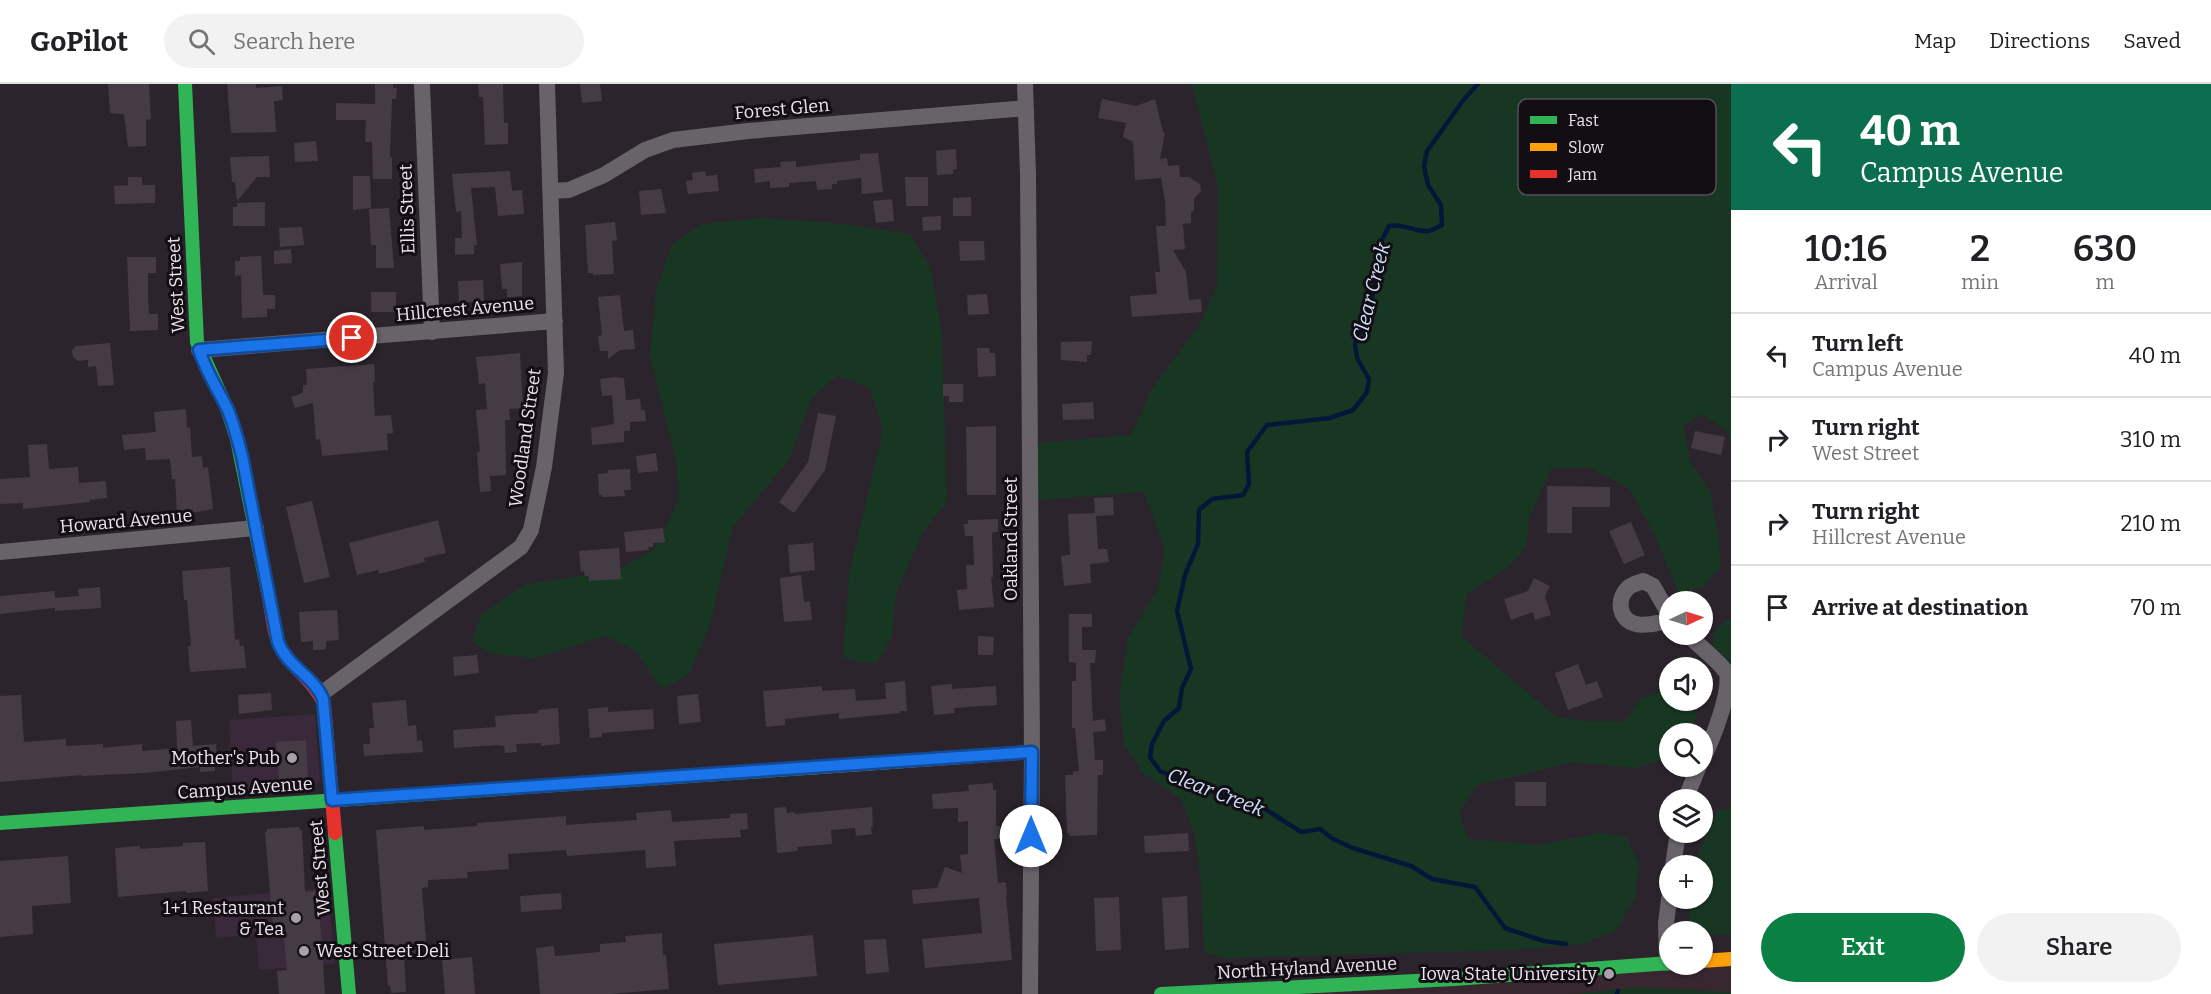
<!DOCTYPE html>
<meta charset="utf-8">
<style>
:root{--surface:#fff;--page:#f2f2f2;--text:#202124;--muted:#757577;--line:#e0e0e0;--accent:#0b8043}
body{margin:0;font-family:Bitter,serif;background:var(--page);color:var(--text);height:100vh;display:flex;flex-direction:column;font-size:22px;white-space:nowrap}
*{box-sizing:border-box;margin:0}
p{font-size:20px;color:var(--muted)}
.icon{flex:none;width:33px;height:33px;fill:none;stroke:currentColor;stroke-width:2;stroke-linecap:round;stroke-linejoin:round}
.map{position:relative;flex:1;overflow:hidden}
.side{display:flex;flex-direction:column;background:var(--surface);width:480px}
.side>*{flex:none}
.banner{background:#0b6e4f;color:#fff;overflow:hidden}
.needle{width:39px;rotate:86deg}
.tools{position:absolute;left:1659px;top:507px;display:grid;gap:12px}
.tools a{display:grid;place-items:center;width:54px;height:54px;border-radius:50%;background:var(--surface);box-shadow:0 2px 4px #0004;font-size:30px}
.pin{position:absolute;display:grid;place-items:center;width:51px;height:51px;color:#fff;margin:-26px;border:3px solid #fff;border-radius:50%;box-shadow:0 2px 6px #0007}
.me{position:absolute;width:66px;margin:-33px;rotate:0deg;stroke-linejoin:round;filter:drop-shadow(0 0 4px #0008)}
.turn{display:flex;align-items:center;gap:21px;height:126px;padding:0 30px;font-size:27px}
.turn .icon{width:78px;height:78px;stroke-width:2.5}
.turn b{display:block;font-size:42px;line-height:51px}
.eta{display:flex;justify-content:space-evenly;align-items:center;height:102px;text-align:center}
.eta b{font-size:36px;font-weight:600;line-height:42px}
.action{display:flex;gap:12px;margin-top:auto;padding:12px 30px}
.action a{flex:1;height:69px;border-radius:36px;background:var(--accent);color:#fff;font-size:24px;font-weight:600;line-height:69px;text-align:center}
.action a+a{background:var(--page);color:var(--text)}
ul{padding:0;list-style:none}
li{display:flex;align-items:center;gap:18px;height:84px;padding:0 30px;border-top:2px solid var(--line)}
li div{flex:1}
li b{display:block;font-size:22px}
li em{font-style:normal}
header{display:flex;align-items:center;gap:36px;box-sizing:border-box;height:84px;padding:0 30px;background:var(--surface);border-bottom:2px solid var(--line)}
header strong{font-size:28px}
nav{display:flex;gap:33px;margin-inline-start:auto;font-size:21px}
.search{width:420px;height:54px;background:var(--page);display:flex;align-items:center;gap:15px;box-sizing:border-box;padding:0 21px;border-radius:33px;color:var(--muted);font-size:22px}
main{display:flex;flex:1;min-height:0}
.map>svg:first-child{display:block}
.built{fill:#3a283b}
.education{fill:#39272f}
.green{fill:#183722}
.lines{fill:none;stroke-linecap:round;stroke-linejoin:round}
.stream{stroke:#041738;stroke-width:4.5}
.building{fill:#453b45}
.street{stroke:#686269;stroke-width:16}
.fast{stroke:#30b455;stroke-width:14}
.slow{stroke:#ff9f0a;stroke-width:14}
.jam{stroke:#e5322d;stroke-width:14}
.route-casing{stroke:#114b97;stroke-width:15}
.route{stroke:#1a73e8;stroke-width:10}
.poi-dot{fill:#a9a1aa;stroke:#130d14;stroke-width:2}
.labels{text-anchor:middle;stroke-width:6;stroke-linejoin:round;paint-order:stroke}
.street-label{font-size:18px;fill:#ede4ee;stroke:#130d14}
.poi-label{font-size:18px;fill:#ede4ee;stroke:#130d14;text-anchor:end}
.water-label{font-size:20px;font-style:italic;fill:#cee2fd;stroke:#130d14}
.key{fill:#130d14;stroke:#544e55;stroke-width:1.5}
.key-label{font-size:16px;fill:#ede4ee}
</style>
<header>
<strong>GoPilot</strong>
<div class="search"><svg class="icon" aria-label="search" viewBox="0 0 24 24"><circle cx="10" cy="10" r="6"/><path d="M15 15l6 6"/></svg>Search here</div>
<nav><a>Map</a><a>Directions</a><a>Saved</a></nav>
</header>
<main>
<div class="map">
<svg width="1731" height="910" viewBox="0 0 1731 910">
<rect width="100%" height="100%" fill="#2c242c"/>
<!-- built -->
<path class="built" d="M315,630L320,696L315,703L233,710L229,636Z
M328,804L335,880L259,886L256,851L216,854L213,814Z"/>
<!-- education -->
<path class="education" d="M1731,875V910H1170L1670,880H1702Z"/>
<!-- green -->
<path class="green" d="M1192,0H1731V357L1724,344L1701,330L1683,342L1690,376L1710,408L1719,455L1720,483L1704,502L1679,510L1656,454L1629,404L1588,383L1551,385L1529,434L1526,463L1507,484L1467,510L1461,552L1556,633L1585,637H1626L1641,614L1669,606L1670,616L1690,617L1697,632L1688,649L1670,650L1669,672L1638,684L1572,678L1477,701L1459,729L1468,755L1540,761L1600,749L1626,753L1639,780L1635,814L1616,846L1583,860L1512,866L1222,874L1204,867L1201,799L1195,751L1181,715L1142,688L1124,660L1119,613L1128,553L1157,507L1165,466L1144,408L1038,416V359L1131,351L1153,303L1199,242L1217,200L1218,102Z
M762,134L844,140L910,150L930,183L942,250L947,417L922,450L896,510L892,552L877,579L859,578L843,573L849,490L883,346L870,304L837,292L811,315L789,376L733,443L710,541L689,590L662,605L636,567L605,552L535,574L492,570L472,557L481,531L526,500L617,487L656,464L679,415L676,376L650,272L656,207L672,160L703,140Z
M1731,534V580L1713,561L1714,547Z
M1731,723V851L1703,850L1702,848L1693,847L1689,838L1691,815L1702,814V782L1693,781L1716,728Z
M1638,903L1731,908V910H1573Z"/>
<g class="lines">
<!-- stream -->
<path class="stream" d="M1478,0L1465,14L1427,67L1424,82L1428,101L1441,121L1442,141C1438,143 1433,146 1428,147C1415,148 1403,139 1389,142L1380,160L1378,188L1368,230L1355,260L1357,274L1369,295L1367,308L1353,326L1330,334L1267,341L1247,368L1249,400L1243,411L1212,415L1199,426L1198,460L1185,491L1177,527L1191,585L1182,604L1179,624L1164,637L1152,660L1150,673L1160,687L1236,717L1256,719L1301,748L1320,745L1333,755L1353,764L1411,782L1432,795L1475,803L1505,844L1544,857L1566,860
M1617,910L1618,907"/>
</g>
<!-- building -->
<path class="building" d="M108,0H149L151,35L146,36V62L128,63L124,30L110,29Z
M227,0H256V4L282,2L283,16L274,17L276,48L231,49Z
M375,0H393V4H397L396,15H392L390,73H392V95H373L372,58H365L366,36H336V19L375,20Z
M478,0H503L504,39H508V60L485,61L483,13H479Z
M580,0H600L602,17L582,19Z
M1102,15L1136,22L1155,15L1163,48L1165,49L1160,75L1167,74L1168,82L1179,81L1180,93H1189L1200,100L1201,107L1194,115V127L1191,128V139L1183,140L1185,165L1173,166L1186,188L1189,216L1201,215L1202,228L1132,233L1130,212L1157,210L1155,188H1160L1156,142H1166L1165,116L1161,94L1135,96L1133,58L1123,53L1126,39L1098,34Z
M316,57L318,77L295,78L294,59Z
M956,65L957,85L953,86V90L937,91L936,67Z
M878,69L883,108L862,110L861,94L837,97V100H832V105L817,106L816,97L789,99V103L770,104V97L755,99L754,85L781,83L780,78L796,77V83L860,76V70Z
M269,72L270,93H257L237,117L235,98H232L230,73Z
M510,87L512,107L522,106L524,130L498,132L495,103L471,104L477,161H474V170L455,171V154H462L461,127L456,128L452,90Z
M705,87L706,92L717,91L719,107L688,110L686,97L693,96L692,89Z
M353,92H370L371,124L353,126Z
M128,93H142V101H155V119L115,120L114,102L128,101Z
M905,93H928V122H906Z
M661,105L666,129L641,131L639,107Z
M971,113V132H953V114Z
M892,115L894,137L876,139L873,117Z
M265,118V142H233V123H237V119Z
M389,124L394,184H376V161H371L369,125Z
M941,132V146L923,147L922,133Z
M615,138L617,156L612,157L614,190L593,191V189H588L585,141Z
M302,143L304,161L280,163L279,144Z
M959,157H984L985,176L960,177Z
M291,165L292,179L274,180V167Z
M261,172L263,211H275V225H267V233L242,234L241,191L235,192V177H240V173Z
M127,173H156V189H148V214L149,230H158V246L130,247Z
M522,178V212L507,213V205H502L500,180Z
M483,196L484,217L459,219L458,197Z
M371,208H396V228H371Z
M987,210L989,230L968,231L967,211Z
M620,211L624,247L633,246L635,265L620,266L608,275V267H600L598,252L602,251L598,213Z
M1092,257L1091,271H1087V278L1061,276V258Z
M110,259L114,301L98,302L96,282L88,283V276L78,277L73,273L72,266L76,262Z
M977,264H989L990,269H995L996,292L978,293Z
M520,269L523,324L509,325L510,336H505L506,391L490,392L491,407L480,408L477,368H480L476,326L487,325L485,299L479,300L476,273Z
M374,280L375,298H373L375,332L391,331L393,349L387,350L388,366L322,372L320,355L316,356L313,319L295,324L291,313L303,309V301H307L306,285Z
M614,293L624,294L626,316L640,315L641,326H645L646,337L630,338V347H624V358L592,361L591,344L614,340L612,311L602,312L600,295Z
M943,300H963V318H949V312H943Z
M1093,318L1094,335L1063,336L1062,320Z
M186,325L187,344L190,343L192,373L202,372L203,384L208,383L213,425L186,430V428L177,429L175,395H172L170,375L146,376L145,364L124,366L122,351L156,348L154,328Z
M818,329L836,332L825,386L794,429L779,418L808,378Z
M996,342V411H967L966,343Z
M1695,347L1725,353L1721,371L1691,364Z
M47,360L49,385L78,383L79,399L106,397L107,414L89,416L90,418L23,425V419L0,420V395L30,393L28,361Z
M656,369L658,387L638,389L636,372Z
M630,385L631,406H624L625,412L602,413V411H599L598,390L608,389V386Z
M1547,402L1610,403V423H1572V449H1547Z
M1113,413L1114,431L1096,432L1098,465H1107L1109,478L1090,480L1091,499L1064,502L1061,472L1070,471L1068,430L1095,429L1094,414Z
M312,417L330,493L304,499L286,423Z
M998,435V448H993L992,451L993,493H991L994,523L959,526L957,506L967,505L966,481H974L973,452H965L964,440H968V436Z
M438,436L446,469L424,474L425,478L379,490L378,486L357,491L349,459Z
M1631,438L1645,471L1624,480L1609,447Z
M663,444L665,458L653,459V463H648L649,466L626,468L624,448Z
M813,459L815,486L790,489L788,461Z
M619,464L621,495L589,497V492H585L584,487L581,488L579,467Z
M230,483L235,556L239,555L240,562H244L246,584L190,588L188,562H191L187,516H184L182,487Z
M801,491L804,518L810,517L812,536L784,538L780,494Z
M1534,494L1550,502L1545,512L1551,531L1535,536L1533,528L1511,536L1504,515L1528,507Z
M100,503L101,524L55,527V524L0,530V512L54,507L55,514L79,512L78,505Z
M337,526L339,556L326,557V565L320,566H313V557L301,558L299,528Z
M1069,530H1092V543H1082V566H1096L1095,579H1090L1093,637L1105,635L1106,647L1093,648L1095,676H1103V691H1098L1097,751L1069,752V749H1067L1065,691H1073V688L1079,687L1075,644H1072V597H1076V579L1069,578Z
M978,552L994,553L993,571H978Z
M477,571L479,589L454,592L453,573Z
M1578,580L1586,601L1597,597L1603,613L1568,626L1555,589Z
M905,597L907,627H900V629L839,635V629L785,635V641L766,643L763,607L822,602V607L855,605L856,617L886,615L885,599Z
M952,600V605L996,602L997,621L954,624L955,629L934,631L931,602Z
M271,609L272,626L239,630L238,611Z
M698,610L701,638L679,640L677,612Z
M21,611L24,658L66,655V662L103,660V664L142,660V667L177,664L176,637L191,636L193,662L216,660L217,682H215V687L200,688V683L144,689L82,692V691L0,698V612Z
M406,616L408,642L416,641L417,657L422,656L423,668L364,672L363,660H370L369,644H374L372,619Z
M608,623V628L653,625L654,645L602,649V653L590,654L588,625Z
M558,624L560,660L541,662V659L516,660L517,668L505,669L504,662L497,661L454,664L453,646L496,643L495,632L538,629V626Z
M306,656L308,694L279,696L276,658Z
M1515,698H1546V722H1515Z
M993,699V706H996V742H1000V755H994L998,799L1006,798L1007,812H1006L1012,876L925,884L922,855L982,849L979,814L913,820L912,806L937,804L945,783L962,789L960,771L968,770V737L958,738V724L933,725L932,710L969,707L968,701Z
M786,723L787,729L794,728L795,730L872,723L873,743H871L872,750L856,752L855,744L831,746L832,760L797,763L798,767L777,769L774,724Z
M671,726L672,738L730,734V730L747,729L748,745L740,746L741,753L674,757L676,782L646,784L645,766L567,772L566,766L508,770L509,785L467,788L468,794L428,796V803L422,804L427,871L404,873L406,908L391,909L390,901L388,902L376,746L424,742V746L477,742V739L566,732V741L637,736L636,729Z
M299,743L300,746H302L305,808L318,807L325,910H279L277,887L287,886L283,843L273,844L265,748H267V745Z
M1188,749L1189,767L1145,769L1144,752Z
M205,758L208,807L186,809V807L118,813L115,764L140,762V765L183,762V759Z
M68,772L71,819L32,822L33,850L0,853V777Z
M561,809L562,825L521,828L520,812Z
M1187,812L1189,864L1165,866L1162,814Z
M1119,813L1121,866L1096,867L1094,814Z
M662,849L663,871H666L669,905L610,910H540L536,864L554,862L555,872L600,868V860L626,858L625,852Z
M813,851L817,892L718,901L714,860Z
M886,855L889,888L866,890L864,856Z
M472,873L475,910H445L442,876Z"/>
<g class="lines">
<!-- street -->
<path class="street" d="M422,0L432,248
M1025,0L1028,91L1032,668L1030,910
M552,107L569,106L604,91L645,66L673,56L748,47L1026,24
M199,266L555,237
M0,468L256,444
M1670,532L1653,502L1643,497C1638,499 1633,500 1629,503C1616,514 1618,536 1636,540C1646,543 1660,538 1670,537
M1687,550C1699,562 1718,576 1727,589C1731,609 1712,657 1702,676
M321,610L521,463L531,446L544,383L556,289L547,0
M1685,716L1699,682
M1673,782L1678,748
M1667,879L1666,839L1670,808"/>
<!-- fast -->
<path class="fast" d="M185,0L197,258L228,327L237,355L268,508
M0,739L806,684
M335,749L349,910
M1161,910L1454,895L1670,879"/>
<!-- slow -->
<path class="slow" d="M806,684L1032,668
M1702,877L1731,875"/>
<!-- jam -->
<path class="jam" d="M268,508C272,527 273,552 283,568C296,587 315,598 324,620L335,749"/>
</g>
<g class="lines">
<defs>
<path id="route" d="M352,254L199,266C206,287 218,306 228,326C234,341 238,356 242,372L278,558C288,584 314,592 323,615L332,716L1032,668L1031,752"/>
</defs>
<!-- route casing -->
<use href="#route" class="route-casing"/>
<!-- route -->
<use href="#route" class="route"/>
</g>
<!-- markers -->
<g class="poi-dot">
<circle cx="292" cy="674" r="6"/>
<circle cx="296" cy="834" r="6"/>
<circle cx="304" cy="867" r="6"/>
<circle cx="1609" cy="890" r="6"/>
</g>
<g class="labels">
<!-- street labels -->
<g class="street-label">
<text transform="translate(782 25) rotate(-5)" y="6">Forest Glen</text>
<text transform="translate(407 125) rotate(-92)" y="6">Ellis Street</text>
<text transform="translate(176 201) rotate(-93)" y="6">West Street</text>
<text transform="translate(465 225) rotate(-5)" y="6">Hillcrest Avenue</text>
<text transform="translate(525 354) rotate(-82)" y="6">Woodland Street</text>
<text transform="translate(126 437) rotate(-5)" y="6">Howard Avenue</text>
<text transform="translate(1011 455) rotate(-90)" y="6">Oakland Street</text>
<text transform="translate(245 704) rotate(-4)" y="6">Campus Avenue</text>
<text transform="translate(320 784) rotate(-95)" y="6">West Street</text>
<text transform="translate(1307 884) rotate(-3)" y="6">North Hyland Avenue</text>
</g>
<!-- poi labels -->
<g class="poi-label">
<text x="280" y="680">Mother's Pub</text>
<text x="284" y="830">1+1 Restaurant<tspan x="284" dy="21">&amp; Tea</tspan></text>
<text x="316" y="873" text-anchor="start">West Street Deli</text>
<text x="1597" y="896">Iowa State University</text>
</g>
<!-- water labels -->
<g class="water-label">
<text transform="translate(1371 208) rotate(-76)" y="7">Clear Creek</text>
<text transform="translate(1216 708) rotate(21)" y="7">Clear Creek</text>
</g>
</g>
<!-- legend -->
<rect x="1518" y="15" width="198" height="96" rx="9" class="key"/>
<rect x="1530" y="32" width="27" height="8" fill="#30b455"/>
<rect x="1530" y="59" width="27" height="8" fill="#ff9f0a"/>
<rect x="1530" y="86" width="27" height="8" fill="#e5322d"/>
<g class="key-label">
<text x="1568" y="42">Fast</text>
<text x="1568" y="69">Slow</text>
<text x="1568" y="96">Jam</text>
</g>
</svg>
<div class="tools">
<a><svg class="needle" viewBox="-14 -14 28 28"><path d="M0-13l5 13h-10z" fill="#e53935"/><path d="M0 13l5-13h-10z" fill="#757577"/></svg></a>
<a><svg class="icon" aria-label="sound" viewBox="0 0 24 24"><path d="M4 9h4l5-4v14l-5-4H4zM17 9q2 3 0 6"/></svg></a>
<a><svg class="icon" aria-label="search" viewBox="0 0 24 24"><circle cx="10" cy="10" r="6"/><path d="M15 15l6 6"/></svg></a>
<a><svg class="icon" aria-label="layers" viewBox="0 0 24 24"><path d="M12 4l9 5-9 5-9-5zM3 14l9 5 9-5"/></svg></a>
<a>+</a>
<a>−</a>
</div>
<div class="pin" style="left:352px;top:254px;background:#d93025"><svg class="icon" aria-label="arrive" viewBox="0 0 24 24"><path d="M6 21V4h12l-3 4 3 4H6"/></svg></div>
<svg class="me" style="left:1031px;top:752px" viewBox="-20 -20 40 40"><circle r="19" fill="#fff"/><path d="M0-13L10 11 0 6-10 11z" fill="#1a73e8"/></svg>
</div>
<section class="side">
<div class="banner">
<div class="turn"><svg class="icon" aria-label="left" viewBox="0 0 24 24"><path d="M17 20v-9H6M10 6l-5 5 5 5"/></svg><div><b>40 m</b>Campus Avenue</div></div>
</div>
<div class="eta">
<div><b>10:16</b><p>Arrival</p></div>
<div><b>2</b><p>min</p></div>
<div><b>630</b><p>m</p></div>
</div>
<ul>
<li><svg class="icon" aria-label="left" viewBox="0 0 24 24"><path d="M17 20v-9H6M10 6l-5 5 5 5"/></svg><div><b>Turn left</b><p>Campus Avenue</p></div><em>40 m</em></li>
<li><svg class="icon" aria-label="right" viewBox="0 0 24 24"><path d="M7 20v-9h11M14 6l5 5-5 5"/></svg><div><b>Turn right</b><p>West Street</p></div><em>310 m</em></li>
<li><svg class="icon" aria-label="right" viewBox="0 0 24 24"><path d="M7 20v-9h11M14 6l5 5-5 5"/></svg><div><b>Turn right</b><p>Hillcrest Avenue</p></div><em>210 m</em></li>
<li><svg class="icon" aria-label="arrive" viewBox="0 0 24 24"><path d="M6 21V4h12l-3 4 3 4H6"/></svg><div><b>Arrive at destination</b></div><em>70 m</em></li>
</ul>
<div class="action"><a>Exit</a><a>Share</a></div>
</section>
</main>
